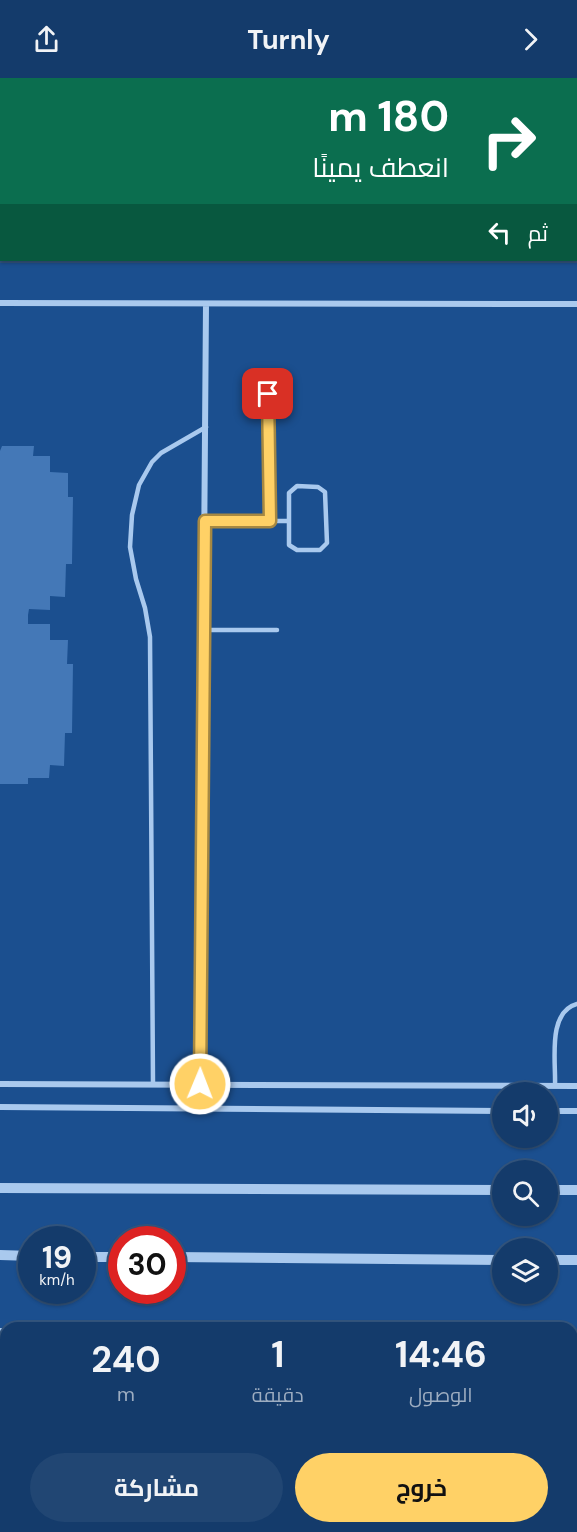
<!DOCTYPE html>
<html lang="ar">
<meta charset="utf-8">
<style>
:root{--surface:#143b6b;--page:#214673;--text:#f1f3f6;--muted:#9dadc1;--line:#33557e;--accent:#ffd166}
body{margin:0;font-family:"DM Sans",Cairo,sans-serif;background:var(--page);color:var(--text);direction:rtl;height:100vh;display:flex;flex-direction:column;font-size:22px;white-space:nowrap}
*{box-sizing:border-box;margin:0}
p{font-size:20px;color:var(--muted)}
.icon{flex:none;width:33px;height:33px;fill:none;stroke:currentColor;stroke-width:2;stroke-linecap:round;stroke-linejoin:round}
.map{position:relative;flex:1;overflow:hidden;direction:ltr}
.panel{position:absolute;left:0px;top:1244px;width:578px;height:212px;display:flex;flex-direction:column;background:var(--surface);border-radius:18px 18px 0 0;box-shadow:0 2px 4px #0004,0 0 0 2px var(--line);direction:rtl}
.panel>*{flex:none}
.guide{position:absolute;left:0px;top:0px;width:578px;height:183px;box-shadow:0 2px 4px #0004,0 0 0 2px var(--line);direction:rtl;background:#0b6e4f;color:#fff;overflow:hidden}
.fabs{position:absolute;left:492px;top:1004px;display:grid;gap:12px}
.fabs a{display:grid;place-items:center;width:66px;height:66px;border-radius:50%;background:var(--surface);box-shadow:0 2px 4px #0004,0 0 0 2px var(--line);font-size:30px}
.speed{position:absolute;left:18px;top:1148px;display:flex;gap:12px;font-size:30px;font-weight:700;text-align:center}
.speed>*{display:grid;place-content:center;width:78px;height:78px;border-radius:50%;background:var(--surface);box-shadow:0 2px 4px #0004,0 0 0 2px var(--line);line-height:1}
.speed small{font-size:15px;font-weight:400}
.speed .limit{border:9px solid #d22;background:#fff;color:#111}
.pin{position:absolute;display:grid;place-items:center;width:51px;height:51px;color:#fff;margin:-26px;border-radius:12px;box-shadow:0 3px 9px #0006}
.me{position:absolute;width:66px;margin:-33px;rotate:1deg;stroke-linejoin:round;filter:drop-shadow(0 0 4px #0008)}
.turn{display:flex;align-items:center;gap:21px;height:126px;padding:0 30px;font-size:27px}
.turn .icon{width:78px;height:78px;stroke-width:2.5}
.turn b{display:block;font-size:42px;line-height:51px}
.then{display:flex;align-items:center;height:57px;padding:0 30px;background:#0003;gap:12px;font-size:22px}
.eta{display:flex;justify-content:space-evenly;align-items:center;height:102px;text-align:center}
.eta b{font-size:36px;font-weight:700;line-height:42px}
.primary-button{display:flex;gap:12px;margin-top:auto;padding:12px 30px}
.primary-button a{flex:1;height:69px;border-radius:36px;background:var(--accent);color:#111;font-size:24px;font-weight:700;line-height:69px;text-align:center}
.primary-button a+a{background:var(--page);color:var(--text)}
header{display:flex;justify-content:space-between;align-items:center;height:78px;padding:0 30px;background:var(--surface);font-size:27px;font-weight:700}
.map>svg:first-child{display:block}
.green{fill:#2e69ad}
.building{fill:#4478b7}
.lines{fill:none;stroke-linecap:round;stroke-linejoin:round}
.service{stroke:#a9c9ee;stroke-width:4.5}
.minor{stroke:#a9c9ee;stroke-width:6}
.tertiary{stroke:#a9c9ee;stroke-width:10}
.route-casing{stroke:#a68842;stroke-width:15}
.route{stroke:#ffd166;stroke-width:10}
</style>
<header><svg class="icon" aria-label="forward" viewBox="0 0 24 24"><path d="M9 5l7 7-7 7"/></svg>Turnly<svg class="icon" aria-label="share" viewBox="0 0 24 24"><path d="M12 15V3M7 8l5-5 5 5M5 13v7h14v-7"/></svg></header>
<div class="map">
<svg width="577" height="1454" viewBox="0 0 577 1454">
<rect width="100%" height="100%" fill="#1b4f8f"/>
<!-- green -->
<path class="green" d="M0,0H577V166L576,2H2L1,164Z"/>
<!-- building -->
<path class="building" d="M2,368H34L33,378H50V394L68,395V419H73L72,486H66L65,519L50,518V532L29,531L28,537V546H50V562H68L67,586H73L72,655H65L64,688L50,687L49,700H28V706H0V373Z"/>
<g class="lines">
<!-- service -->
<path class="service" d="M267,295L270,443
M297,408L318,409L325,414L327,465L320,472H297L289,467V415Z
M205,443H288
M204,552H277
M153,1006L150,559L145,530L136,501L130,469L132,437L139,407L152,384L161,375L206,349
M555,1007C556,983 547,934 577,926"/>
<!-- minor -->
<path class="minor" d="M0,225L577,226
M0,1006L577,1008
M200,1006L206,226
M0,1029L502,1033
M548,1033H577
M0,1253H6
M572,1258H577
M82,1454V1449
M113,1454V1449
M525,1454V1449
M556,1454V1449"/>
<!-- tertiary -->
<path class="tertiary" d="M0,1110L502,1112
M548,1112H577
M0,1177L32,1178
M82,1179H122
M172,1179L502,1182
M548,1182H577"/>
</g>
<g class="lines">
<defs>
<path id="route" d="M200,1006L205,443H270L268,316"/>
</defs>
<!-- route casing -->
<use href="#route" class="route-casing"/>
<!-- route -->
<use href="#route" class="route"/>
</g>
</svg>
<div class="fabs">
<a><svg class="icon" aria-label="sound" viewBox="0 0 24 24"><path d="M4 9h4l5-4v14l-5-4H4zM17 9q2 3 0 6"/></svg></a>
<a><svg class="icon" aria-label="search" viewBox="0 0 24 24"><circle cx="10" cy="10" r="6"/><path d="M15 15l6 6"/></svg></a>
<a><svg class="icon" aria-label="layers" viewBox="0 0 24 24"><path d="M12 4l9 5-9 5-9-5zM3 14l9 5 9-5"/></svg></a>
</div>
<div class="speed"><div>19<small>km/h</small></div><div class="limit">30</div></div>
<div class="pin" style="left:268px;top:316px;background:#d93025"><svg class="icon" aria-label="arrive" viewBox="0 0 24 24"><path d="M6 21V4h12l-3 4 3 4H6"/></svg></div>
<svg class="me" style="left:200px;top:1006px" viewBox="-20 -20 40 40"><circle r="17" fill="#ffd166" stroke="#fff" stroke-width="3"/><path d="M0-11L8 9 0 5-8 9z" fill="#fff"/></svg>
<div class="guide">
<div class="turn"><svg class="icon" aria-label="right" viewBox="0 0 24 24"><path d="M7 20v-9h11M14 6l5 5-5 5"/></svg><div><b>180 m</b>انعطف يمينًا</div></div>
<div class="then">ثم<svg class="icon" aria-label="left" viewBox="0 0 24 24"><path d="M17 20v-9H6M10 6l-5 5 5 5"/></svg></div>
</div>
<section class="panel">
<div class="eta">
<div><b>14:46</b><p>الوصول</p></div>
<div><b>1</b><p>دقيقة</p></div>
<div><b>240</b><p>m</p></div>
</div>
<div class="primary-button"><a>خروج</a><a>مشاركة</a></div>
</section>
</div>
